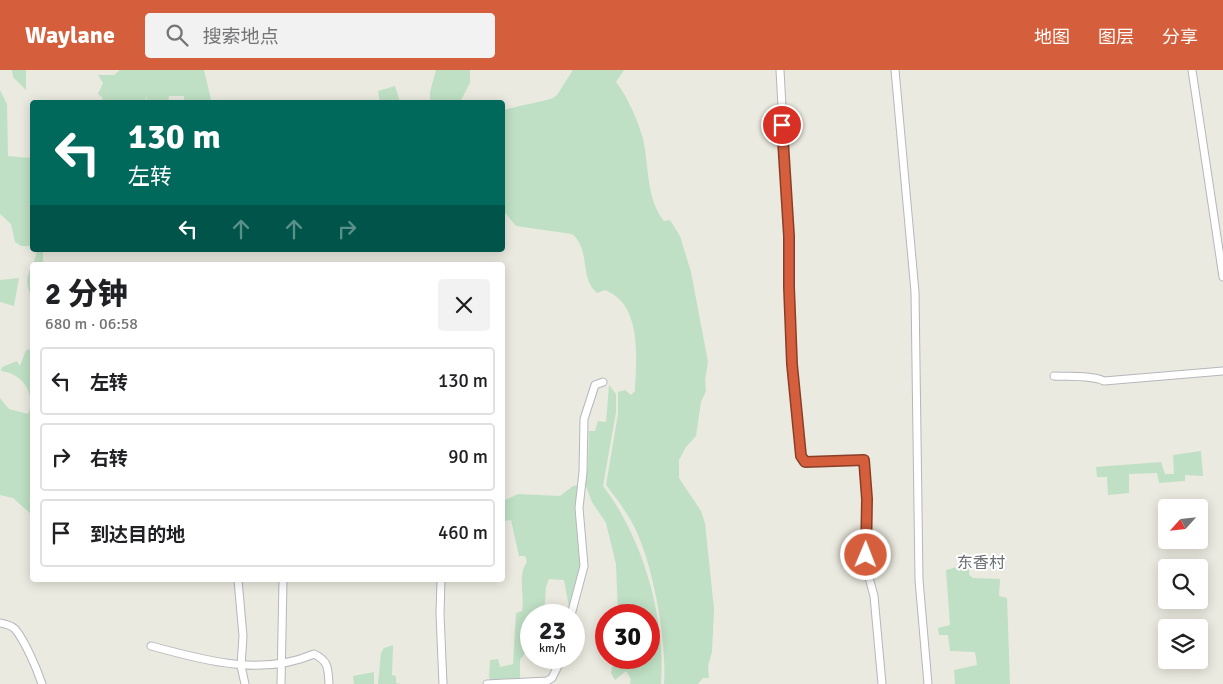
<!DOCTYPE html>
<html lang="zh">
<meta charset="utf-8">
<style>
:root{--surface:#fff;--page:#f2f2f2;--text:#202124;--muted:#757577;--line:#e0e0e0;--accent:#d55f3c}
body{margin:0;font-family:Signika,"Noto Sans SC",sans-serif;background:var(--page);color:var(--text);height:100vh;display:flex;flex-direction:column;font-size:19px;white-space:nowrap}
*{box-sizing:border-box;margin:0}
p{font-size:16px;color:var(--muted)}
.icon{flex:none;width:28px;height:28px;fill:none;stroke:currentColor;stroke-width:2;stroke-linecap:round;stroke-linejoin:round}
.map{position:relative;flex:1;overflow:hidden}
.side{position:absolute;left:30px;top:192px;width:475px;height:320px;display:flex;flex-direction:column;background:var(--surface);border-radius:5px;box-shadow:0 2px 12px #0003}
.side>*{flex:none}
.hud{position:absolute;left:30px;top:30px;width:475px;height:152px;border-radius:5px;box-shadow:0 2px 12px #0003;background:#00695c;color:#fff;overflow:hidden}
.needle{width:32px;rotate:243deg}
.controls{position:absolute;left:1158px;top:429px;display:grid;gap:10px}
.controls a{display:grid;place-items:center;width:50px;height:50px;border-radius:5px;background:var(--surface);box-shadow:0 2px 12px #0003;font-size:25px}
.speed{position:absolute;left:520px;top:534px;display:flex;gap:10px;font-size:25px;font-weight:700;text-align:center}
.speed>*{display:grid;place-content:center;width:65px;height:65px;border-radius:50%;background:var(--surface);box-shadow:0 2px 12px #0003;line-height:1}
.speed small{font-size:12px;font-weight:400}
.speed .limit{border:8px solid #d22;background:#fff;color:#111}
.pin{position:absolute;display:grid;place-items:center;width:42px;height:42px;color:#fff;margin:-21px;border:2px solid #fff;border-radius:50%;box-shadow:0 1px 5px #0007}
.me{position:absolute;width:55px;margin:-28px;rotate:1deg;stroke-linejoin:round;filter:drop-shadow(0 0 4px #0008)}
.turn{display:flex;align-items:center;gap:18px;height:105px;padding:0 15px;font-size:22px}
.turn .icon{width:65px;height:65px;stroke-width:2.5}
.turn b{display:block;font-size:35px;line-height:42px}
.lanes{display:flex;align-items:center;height:48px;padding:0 15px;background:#0003;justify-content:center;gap:25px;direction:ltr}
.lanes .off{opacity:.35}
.round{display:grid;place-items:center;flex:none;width:52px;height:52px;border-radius:5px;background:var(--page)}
.overview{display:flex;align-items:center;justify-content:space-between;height:85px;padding:0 15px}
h1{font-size:30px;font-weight:800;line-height:38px}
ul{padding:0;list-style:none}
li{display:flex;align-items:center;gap:15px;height:68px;margin:0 10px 8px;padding:0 5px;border:2px solid var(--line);border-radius:5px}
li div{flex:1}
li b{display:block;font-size:19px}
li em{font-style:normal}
header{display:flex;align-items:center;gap:30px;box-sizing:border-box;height:70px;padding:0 25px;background:var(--accent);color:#fff}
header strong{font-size:24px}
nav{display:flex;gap:28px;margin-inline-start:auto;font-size:18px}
.search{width:350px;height:45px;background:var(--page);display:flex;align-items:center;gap:12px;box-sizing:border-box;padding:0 18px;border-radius:5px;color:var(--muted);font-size:19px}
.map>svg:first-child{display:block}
.green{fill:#bfe0c4}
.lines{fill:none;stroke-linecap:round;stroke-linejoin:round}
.minor-casing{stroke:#b6b7bc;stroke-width:9}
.minor{stroke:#fff;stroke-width:7}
.route-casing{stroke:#8a3e27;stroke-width:12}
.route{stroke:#d55f3c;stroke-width:9}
.labels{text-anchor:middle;stroke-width:4;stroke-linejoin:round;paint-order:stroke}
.quarter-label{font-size:16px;fill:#6a6d72;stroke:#fff}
</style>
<header>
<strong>Waylane</strong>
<div class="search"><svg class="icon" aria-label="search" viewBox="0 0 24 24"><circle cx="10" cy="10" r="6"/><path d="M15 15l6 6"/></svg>搜索地点</div>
<nav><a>地图</a><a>图层</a><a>分享</a></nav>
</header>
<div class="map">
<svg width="1223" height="614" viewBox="0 0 1223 614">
<rect width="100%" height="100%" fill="#eaeae0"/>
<!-- green -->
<path class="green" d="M12,0H26V20L13,7Z
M120,0H204L211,30L206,32H184V26H169L168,32H148L146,26V32H100L103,28L98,24L103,13L98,5H114Z
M436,0H470V13L460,32H430V22Z
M573,0H624L616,12C628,27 638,51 643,69C649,95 646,129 664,151L670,150L680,166L691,202L708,292L705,310L706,321L701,332L696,366L686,377L679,390V408L701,441L705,453L714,539L712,582L708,596L709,608H703L698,614H664C667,575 655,507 640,470C633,450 619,432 606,415L618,344V322L625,320L631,325L635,321C636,289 643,235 605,220L597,223C579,208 591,179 572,164L516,156L503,140V40L551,29L557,25Z
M395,16L400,32H380L378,21Z
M0,20L7,34L8,86L31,88L32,82V176H21L15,172L11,154L0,144Z
M37,180H43V195H32L31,226C21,204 34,200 37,180Z
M19,208L14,236L0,232V210Z
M32,279V445L13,428L0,425V328L9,339L28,344C36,323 23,304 1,301L2,297L17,291L20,296L26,280Z
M609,315L616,324V342L603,416C643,468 666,548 661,614H630L631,609L626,601L615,610L611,603L614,588H649V545H618L616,494L606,453L592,432L584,411L588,397L589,361H595L598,351L606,352Z
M1201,381L1203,406L1185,405V411L1159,413L1157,403L1129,404V423L1108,425L1107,407H1097L1096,397L1161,392L1165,404H1174L1173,385Z
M579,415L582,488L569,537L564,510L549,509L546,517L544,545H531V582H526L520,590V610L491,612L489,607L490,590L498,589L500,597L513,594L516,543L522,541C525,525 517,506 527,492L525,486H519L511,450L503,451V431L518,424L560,426L573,416Z
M964,495L969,496V505L973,508L1000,509L999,526L1007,528L1010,614H955L954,600L977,595L975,582L950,581L948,565H939L938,558L950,555L946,500Z
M393,575L392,605L396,606V613L401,614H378L381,583L384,578Z
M374,602V614H354L353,606Z"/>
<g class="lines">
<defs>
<path id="minor" d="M780,0L789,166V217L792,294L801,386L805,392L864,390L867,429L866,485L868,504L874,526L882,614
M895,0L915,222L919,510L928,614
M1192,0L1223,207
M1054,306C1070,307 1090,305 1104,311L1223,301
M238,510L243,566L241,596L245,614
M441,510L440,544L443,614
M571,545L584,496L579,438L583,402L584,349L595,315L603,312
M0,553C5,554 11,555 15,559C25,571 37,599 42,614
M151,576C204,590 261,607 314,584C329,591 328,599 329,614
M281,614L283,510
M487,614L547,611L552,608L562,588"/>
</defs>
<!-- minor casing -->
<use href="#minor" class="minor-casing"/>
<!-- minor -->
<use href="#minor" class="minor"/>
</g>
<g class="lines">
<defs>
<path id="route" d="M782,55L789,166V217L792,294L801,386L805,392L864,390L867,429L866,485"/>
</defs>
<!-- route casing -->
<use href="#route" class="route-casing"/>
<!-- route -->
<use href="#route" class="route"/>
</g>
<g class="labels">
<!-- quarter labels -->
<g class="quarter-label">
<text x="981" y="498">东香村</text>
</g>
</g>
</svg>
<div class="controls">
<a><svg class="needle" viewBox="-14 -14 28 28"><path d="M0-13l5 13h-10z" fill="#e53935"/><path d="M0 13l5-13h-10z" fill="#757577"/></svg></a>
<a><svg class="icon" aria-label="search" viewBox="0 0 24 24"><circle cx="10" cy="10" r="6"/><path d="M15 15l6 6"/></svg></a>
<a><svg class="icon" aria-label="layers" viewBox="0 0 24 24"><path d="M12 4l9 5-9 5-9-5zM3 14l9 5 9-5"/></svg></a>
</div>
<div class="speed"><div>23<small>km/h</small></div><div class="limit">30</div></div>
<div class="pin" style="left:782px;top:55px;background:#d93025"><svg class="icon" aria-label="arrive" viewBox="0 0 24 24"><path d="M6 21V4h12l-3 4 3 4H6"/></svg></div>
<svg class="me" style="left:866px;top:485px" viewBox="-20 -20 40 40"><circle r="17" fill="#d55f3c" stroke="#fff" stroke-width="3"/><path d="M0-11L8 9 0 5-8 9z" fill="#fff"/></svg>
<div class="hud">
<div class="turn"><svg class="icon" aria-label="left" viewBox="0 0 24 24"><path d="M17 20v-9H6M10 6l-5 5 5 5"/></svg><div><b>130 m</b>左转</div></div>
<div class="lanes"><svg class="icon" aria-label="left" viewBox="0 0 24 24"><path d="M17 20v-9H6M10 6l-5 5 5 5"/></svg><svg class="icon off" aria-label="ahead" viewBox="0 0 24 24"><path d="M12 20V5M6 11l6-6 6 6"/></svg><svg class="icon off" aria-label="ahead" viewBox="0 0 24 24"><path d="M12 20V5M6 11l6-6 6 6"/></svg><svg class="icon off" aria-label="right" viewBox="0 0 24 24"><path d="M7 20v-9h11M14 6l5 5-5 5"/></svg></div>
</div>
<section class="side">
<div class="overview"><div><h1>2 分钟</h1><p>680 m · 06:58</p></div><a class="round"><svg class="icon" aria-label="close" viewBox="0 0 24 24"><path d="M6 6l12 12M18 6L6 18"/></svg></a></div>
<ul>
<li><svg class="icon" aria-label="left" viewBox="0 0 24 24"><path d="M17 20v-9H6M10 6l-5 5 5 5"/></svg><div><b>左转</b></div><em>130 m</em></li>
<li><svg class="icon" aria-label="right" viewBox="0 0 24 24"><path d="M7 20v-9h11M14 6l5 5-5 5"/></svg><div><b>右转</b></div><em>90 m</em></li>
<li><svg class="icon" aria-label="arrive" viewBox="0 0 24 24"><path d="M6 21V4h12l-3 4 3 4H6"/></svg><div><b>到达目的地</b></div><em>460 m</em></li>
</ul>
</section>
</div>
